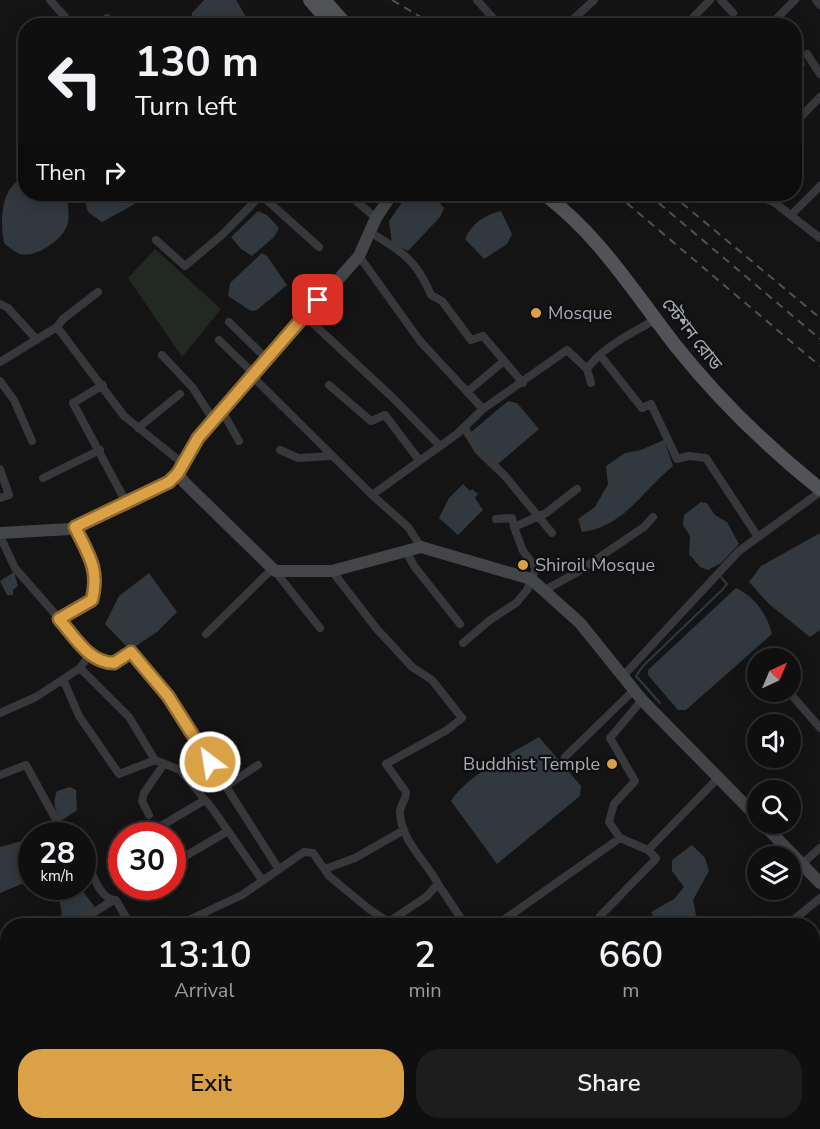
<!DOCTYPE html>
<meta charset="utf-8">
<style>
:root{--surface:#0f0f10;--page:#1d1d1e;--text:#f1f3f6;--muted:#9b9c9f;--line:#2f2f30;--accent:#daa146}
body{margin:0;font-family:"Nunito Sans","Noto Sans Bengali",sans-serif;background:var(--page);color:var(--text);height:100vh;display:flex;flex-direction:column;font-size:22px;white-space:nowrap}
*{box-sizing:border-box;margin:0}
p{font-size:20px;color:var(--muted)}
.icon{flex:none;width:33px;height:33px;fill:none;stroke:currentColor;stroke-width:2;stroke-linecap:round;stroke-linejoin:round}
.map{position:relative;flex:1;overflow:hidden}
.sheet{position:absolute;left:0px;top:918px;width:820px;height:212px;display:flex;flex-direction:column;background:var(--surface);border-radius:24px 24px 0 0;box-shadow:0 3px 15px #0003,0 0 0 2px var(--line)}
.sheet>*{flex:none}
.hud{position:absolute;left:18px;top:18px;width:784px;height:183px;border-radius:24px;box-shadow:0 3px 15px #0003,0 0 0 2px var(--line);background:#0f0f10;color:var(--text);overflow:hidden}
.needle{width:39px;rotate:44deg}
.buttons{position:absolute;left:747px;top:648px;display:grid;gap:12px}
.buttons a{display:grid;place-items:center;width:54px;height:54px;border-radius:50%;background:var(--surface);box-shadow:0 3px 15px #0003,0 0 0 2px var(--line);font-size:30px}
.speed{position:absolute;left:18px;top:822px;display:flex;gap:12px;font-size:30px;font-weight:700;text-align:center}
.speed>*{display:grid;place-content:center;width:78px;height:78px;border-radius:50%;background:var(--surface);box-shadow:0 3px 15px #0003,0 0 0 2px var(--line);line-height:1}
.speed small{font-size:15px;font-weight:400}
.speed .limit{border:9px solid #d22;background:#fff;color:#111}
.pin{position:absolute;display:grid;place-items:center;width:51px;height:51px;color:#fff;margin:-26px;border-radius:12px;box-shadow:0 3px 9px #0006}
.me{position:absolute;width:66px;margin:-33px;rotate:329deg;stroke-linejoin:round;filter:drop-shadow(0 0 4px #0008)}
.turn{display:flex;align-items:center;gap:21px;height:126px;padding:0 18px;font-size:27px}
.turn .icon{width:78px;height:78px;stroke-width:2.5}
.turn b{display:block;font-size:42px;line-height:51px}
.then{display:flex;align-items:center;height:57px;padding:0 18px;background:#0003;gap:12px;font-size:22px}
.eta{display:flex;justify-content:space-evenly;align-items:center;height:102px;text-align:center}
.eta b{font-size:36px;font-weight:600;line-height:42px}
.cta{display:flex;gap:12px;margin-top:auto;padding:12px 18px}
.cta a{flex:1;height:69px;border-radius:24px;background:var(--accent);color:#111;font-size:24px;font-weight:600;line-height:69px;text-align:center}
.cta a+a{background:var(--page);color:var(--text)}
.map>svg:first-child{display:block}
.green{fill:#222923}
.water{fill:#31383e}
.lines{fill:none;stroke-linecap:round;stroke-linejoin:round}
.stream{stroke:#31383e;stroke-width:2}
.street{stroke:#37383b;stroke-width:8}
.secondary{stroke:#434549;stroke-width:12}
.primary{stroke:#515358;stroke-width:14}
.rail{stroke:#505256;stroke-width:2;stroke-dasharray:8 6;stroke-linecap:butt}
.route-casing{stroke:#8e692e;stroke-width:15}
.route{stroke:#daa146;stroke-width:10}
.poi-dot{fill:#daa146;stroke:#0f0f10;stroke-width:2}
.labels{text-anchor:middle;stroke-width:4.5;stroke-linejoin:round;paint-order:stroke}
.poi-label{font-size:18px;fill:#a7abb4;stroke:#0f0f10;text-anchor:start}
.street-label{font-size:18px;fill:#a7abb4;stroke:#0f0f10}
</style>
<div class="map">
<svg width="820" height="1129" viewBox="0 0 820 1129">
<rect width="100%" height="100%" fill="#141415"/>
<!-- green -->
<path class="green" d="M155,249L221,309L182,357L128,278Z
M97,1122H329L324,1129H111Z"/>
<!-- water -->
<path class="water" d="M204,0H236L245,15L240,25H190L192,13Z
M25,178L26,194H62L67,198C68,206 70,218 67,226C61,241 36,258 20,254C14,252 8,246 4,243C0,222 0,185 25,178Z
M88,194H144L133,205L102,222L88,212L84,199Z
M419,194H433L444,208L440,217L408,251L392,243L389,221L403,201Z
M258,211L267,215L279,228L274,237L252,256L241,249L231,237Z
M501,211L512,234L507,244L484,259L465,239C471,224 486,214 501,211Z
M262,253L267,256L287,285L257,310L251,311L228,296L230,283Z
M508,401L517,403L539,429L498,464L489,460L470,433Z
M664,440L673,466C643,490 624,527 582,532L578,519L595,507L608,484L606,466L625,453L641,450Z
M463,484L470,491L472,489L478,494L475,498L483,510L458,535L439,518L449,498Z
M701,502L707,503L715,515L727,522L739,544L721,563L708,570L700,567L689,554L690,536L683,525L684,515Z
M820,533V630L810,637L769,604L749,582L761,566Z
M14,572L18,586L13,590V595H7L0,581Z
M149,573L177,612L157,632L130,650L105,624L119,596Z
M736,588C755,597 767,614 772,634L686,710H678L648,675V670Z
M539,737L581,786L580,796L497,864L451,801C466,776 513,752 539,737Z
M70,787L76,790L77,810L61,821C55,810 52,804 57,791Z
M29,839L31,845V880L0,893V847Z
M692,845L705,858L709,871L693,900L698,925H658L651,912L674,899L684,887L672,871V860Z
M68,887L82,890L94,906L93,910L72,925H61L59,918L62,914L59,899Z"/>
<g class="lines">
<!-- stream -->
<path class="stream" d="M660,703L636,676L643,666L722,590L727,584L721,577"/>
<!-- street -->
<path class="street" d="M50,0L73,26
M477,0L500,26
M721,0L733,13
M816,0L820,5
M96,26L107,18
M566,26L594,0
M685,26L710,0
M769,26L795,0
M795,50L801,64L795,69
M807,54L820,74
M795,123L820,97
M348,194L376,218
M757,194L775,203L820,238
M261,195L319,247
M791,215L820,186
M370,232C401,251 417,260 431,295L442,301L471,340L483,336L523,383
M156,240L185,266L223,234L262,194
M359,256L420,341L483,409L567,350L587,369
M0,304L8,308L37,340
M304,315L393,398L439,445
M229,322L268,360
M57,327L63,319L98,292
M219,340L255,375
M162,355L193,388L214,421
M600,355L642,408L651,404L677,459L689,456L706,458L758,537
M0,362L57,327L124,416L182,463
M253,377L372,495
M0,381L14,400L32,441
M591,383L587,369C603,346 633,333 656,319
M103,385L73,403L127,504
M329,385L371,421L385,415L419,460
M467,392L504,361
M222,411L239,441
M464,427L478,450L505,476L552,533
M138,428L180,394
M280,450L298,458L331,456
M0,469L9,495L0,498
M43,478L100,450
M496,519L512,518L514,527
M0,536L15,568L90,654
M421,547L408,527L372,495L457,434L483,409
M406,551L414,566L460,624
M275,571L320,628
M332,571L376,628L412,667L432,680L462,718L447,730L386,764L406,792C406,801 399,806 400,814C402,842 426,861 438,884L426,897L390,921
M543,591L576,573L644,527L653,517
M59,619L92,600C100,570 88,554 75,527
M206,634L272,569
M463,643L490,620L516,603L527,590L536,568L523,551L514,527L546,513L577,489
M80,668L129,717L155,760L180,770L212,808L262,880
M624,675L739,551L820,492
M63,679L79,716L119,774L155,760
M789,692L820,728
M0,713L36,697L80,668L90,654L110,663L131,652L179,713L278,868
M565,757L635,689
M0,775L26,765L65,836
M226,786L258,765
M149,815L142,801L144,793L164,764
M144,836L205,800
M620,838L609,822L614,804L635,781L610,738L642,700
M82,850C90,864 97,900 116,900L131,926
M172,864L228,831
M802,864L820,848
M325,869L355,858L404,830
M438,884L466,926
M72,926L112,901
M176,926L242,895L304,852L313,853L329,876L369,909L395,926
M495,926L620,838L648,850L719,777
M605,926L600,916L654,861L656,858L648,850
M786,926L820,898
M0,959H8
M0,1108L8,1112
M0,1121L8,1118
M21,1122L29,1129
M381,1129L388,1122
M462,1129L469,1122"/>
<!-- secondary -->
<path class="secondary" d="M178,473L184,482L275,571H332L421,547L531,579L580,623L642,700L758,818
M0,533L70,529L127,504L169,482L178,473L198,438L359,256L376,218L392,194
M763,824L820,883
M0,1049L8,1058
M83,1122L94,1129"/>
<!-- primary -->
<path class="primary" d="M310,0L333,26
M324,0L347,26
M544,194C599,235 633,291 675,345C718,399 766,446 820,489"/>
<!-- rail -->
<path class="rail" d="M392,0L436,26
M616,194L820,366
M648,194L820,339
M671,194L820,318"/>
</g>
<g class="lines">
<defs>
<path id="route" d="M210,762L168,696L131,652L114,663C89,663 74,636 59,619L92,600C100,569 88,554 75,527L169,482L178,473L198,438L318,300"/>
</defs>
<!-- route casing -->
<use href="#route" class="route-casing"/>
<!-- route -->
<use href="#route" class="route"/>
</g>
<!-- markers -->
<g class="poi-dot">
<circle cx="536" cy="313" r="6"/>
<circle cx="523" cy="565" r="6"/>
<circle cx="612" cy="764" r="6"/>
</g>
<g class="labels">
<!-- poi labels -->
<g class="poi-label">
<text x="548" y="319">Mosque</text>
<text x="535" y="571">Shiroil Mosque</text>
<text x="600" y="770" text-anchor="end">Buddhist Temple</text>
</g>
<!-- street labels -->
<g class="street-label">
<text transform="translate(692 334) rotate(52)" y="6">স্টেশন রোড</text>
</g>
</g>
</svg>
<div class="buttons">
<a><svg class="needle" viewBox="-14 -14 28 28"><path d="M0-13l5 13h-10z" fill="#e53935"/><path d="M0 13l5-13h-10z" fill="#9b9c9f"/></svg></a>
<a><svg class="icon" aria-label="sound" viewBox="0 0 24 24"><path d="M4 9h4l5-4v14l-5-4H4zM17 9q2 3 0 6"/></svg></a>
<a><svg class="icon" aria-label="search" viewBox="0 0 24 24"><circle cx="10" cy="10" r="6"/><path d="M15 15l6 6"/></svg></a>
<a><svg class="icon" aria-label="layers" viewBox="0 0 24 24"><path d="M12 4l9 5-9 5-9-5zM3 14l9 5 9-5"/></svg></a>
</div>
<div class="speed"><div>28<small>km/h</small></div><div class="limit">30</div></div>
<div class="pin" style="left:318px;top:300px;background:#d93025"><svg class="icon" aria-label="arrive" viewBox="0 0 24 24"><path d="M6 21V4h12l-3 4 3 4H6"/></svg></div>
<svg class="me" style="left:210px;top:762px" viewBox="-20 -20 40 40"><circle r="17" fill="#daa146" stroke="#fff" stroke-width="3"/><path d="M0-11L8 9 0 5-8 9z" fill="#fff"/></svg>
<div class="hud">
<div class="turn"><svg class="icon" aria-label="left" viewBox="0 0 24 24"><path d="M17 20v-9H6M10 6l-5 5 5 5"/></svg><div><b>130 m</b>Turn left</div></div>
<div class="then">Then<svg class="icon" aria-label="right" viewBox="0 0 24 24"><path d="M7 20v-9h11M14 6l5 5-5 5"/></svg></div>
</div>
<section class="sheet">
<div class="eta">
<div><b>13:10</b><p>Arrival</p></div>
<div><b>2</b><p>min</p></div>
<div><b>660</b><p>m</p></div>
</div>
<div class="cta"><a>Exit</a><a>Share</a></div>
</section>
</div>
